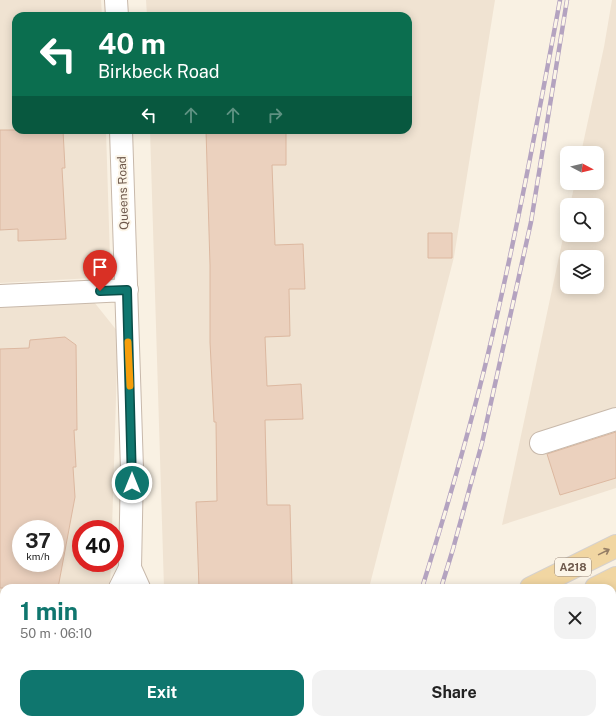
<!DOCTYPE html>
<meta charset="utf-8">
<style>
:root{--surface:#fff;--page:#f2f2f2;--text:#222;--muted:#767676;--accent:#0f766e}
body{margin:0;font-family:"Public Sans",sans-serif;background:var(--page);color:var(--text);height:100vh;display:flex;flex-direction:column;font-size:15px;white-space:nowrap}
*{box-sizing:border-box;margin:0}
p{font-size:13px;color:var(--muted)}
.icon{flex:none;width:22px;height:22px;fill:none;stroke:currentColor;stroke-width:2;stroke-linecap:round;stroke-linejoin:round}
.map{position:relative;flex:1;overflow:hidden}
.side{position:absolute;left:0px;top:584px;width:616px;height:140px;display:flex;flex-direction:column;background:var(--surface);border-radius:12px 12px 0 0;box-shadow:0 2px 10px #0003}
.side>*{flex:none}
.top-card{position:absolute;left:12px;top:12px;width:400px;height:122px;border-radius:12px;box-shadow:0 2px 10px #0003;background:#0b6e4f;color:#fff;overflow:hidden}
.needle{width:26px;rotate:97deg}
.tools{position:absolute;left:560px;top:146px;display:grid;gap:8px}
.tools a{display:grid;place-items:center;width:44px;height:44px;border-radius:8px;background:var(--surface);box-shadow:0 2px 10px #0003;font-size:20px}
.speed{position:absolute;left:12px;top:520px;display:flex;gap:8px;font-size:20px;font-weight:700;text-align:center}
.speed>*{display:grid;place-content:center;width:52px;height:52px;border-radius:50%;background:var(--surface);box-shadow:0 2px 10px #0003;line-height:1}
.speed small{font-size:10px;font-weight:400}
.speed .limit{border:6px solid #d22;background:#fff;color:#111}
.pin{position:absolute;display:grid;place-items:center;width:34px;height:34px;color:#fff;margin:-41px -17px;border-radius:50% 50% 50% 0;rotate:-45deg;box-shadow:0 0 4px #0007}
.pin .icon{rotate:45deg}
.me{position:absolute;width:44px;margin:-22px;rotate:0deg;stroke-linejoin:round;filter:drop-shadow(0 0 3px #0008)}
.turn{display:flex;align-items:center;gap:14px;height:84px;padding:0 20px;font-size:18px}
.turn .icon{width:52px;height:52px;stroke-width:2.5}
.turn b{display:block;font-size:28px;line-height:34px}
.lanes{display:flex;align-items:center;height:38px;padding:0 20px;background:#0003;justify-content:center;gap:20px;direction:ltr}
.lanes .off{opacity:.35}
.round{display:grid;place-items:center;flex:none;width:42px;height:42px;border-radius:12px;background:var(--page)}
.head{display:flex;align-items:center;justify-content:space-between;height:68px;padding:0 20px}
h1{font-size:24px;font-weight:700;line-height:30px;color:var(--accent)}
.primary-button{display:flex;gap:8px;margin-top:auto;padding:8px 20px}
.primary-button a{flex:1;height:46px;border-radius:12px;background:var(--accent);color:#fff;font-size:16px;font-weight:700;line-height:46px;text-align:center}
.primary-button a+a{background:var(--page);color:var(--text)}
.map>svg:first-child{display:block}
.residential{fill:#f0e3d2;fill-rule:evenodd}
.building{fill:#ebd1be;stroke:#dcb8a0;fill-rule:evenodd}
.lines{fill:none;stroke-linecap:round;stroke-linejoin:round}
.minor-casing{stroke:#c8b9ab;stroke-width:24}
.major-casing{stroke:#d6d1cd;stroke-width:24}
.minor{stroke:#fff;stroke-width:22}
.major{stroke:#f1d6a2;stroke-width:22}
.rail-casing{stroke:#b4a3c0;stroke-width:4.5}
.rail{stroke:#fcf5e8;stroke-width:3;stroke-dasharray:9;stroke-linecap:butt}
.oneway{stroke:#957e66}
.route-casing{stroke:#0a4d48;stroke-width:10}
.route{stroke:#0f766e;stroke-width:7}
.slow{stroke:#f59e0b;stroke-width:7}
.labels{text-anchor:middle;stroke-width:4;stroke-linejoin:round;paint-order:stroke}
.shield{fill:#fcf5e8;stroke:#99887b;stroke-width:1}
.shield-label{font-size:11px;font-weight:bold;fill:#6e594c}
.street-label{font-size:12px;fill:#6e594c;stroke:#fcf5e8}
</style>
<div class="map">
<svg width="616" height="724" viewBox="0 0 616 724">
<rect width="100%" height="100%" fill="#f9f1e3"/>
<!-- residential -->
<path class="residential" d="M0,0H101L102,16H16V130H106L110,259L93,278L0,283Z
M146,0H495L454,257L369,588H164L150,130H408V16H147Z
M612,0H616V488L502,525L567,219V235H597V205H570L575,183H597V153H581L604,47ZM567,257H597V287H567Z
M90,297L118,332L112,529H81V563H111L110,588H4V720H78L77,724H0V305ZM21,529H55V563H21Z
M616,696V724H577L582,720H612V699Z"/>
<!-- building -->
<path class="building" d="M0,130H63L65,168H62L66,239L18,241V229L0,230Z
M206,130H286V165H272L275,245L303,244L305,289H289L290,336L265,337L267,386L301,384L303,419L265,420L267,505H290L292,588H199L196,502L217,501L216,422H214L210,342V265Z
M428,233H452V258H428Z
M65,337L76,345L77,430H74L76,467H73L75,497L58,588H0V349L29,348L30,340ZM21,529H55V563H21Z
M616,432V478L560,495L547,454Z"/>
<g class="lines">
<defs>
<path id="minor" d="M116,0L117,16
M121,130L132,469L130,568L139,588
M0,296L127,290
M541,443L616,419
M120,588L130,568
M612,688L616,685
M116,720V724
M151,720L153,724
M561,724L567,720"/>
<path id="major" d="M531,588L616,546
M596,588L616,578
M255,724L263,720
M326,724L334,720"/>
</defs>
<!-- minor casing -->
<use href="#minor" class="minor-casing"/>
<!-- major casing -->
<use href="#major" class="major-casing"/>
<!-- minor -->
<use href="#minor" class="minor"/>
<!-- major -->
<use href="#major" class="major"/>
<defs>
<path id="rail" d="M422,588C446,511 469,433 488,354C516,237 538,118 560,0
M441,588L453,549L482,443L531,222L567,0
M379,724L380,720
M396,724L397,720"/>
</defs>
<!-- rail casing -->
<use href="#rail" class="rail-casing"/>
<!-- rail -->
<use href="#rail" class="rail"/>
</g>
<!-- one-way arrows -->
<defs><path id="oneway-shaft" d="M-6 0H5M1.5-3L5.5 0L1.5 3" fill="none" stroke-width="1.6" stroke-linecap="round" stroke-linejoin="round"/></defs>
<use class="oneway" href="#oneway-shaft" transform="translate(604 552) rotate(-26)"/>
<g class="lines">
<defs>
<path id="route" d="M100,291L127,290L132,483"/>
</defs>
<!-- route casing -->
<use href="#route" class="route-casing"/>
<!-- route -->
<use href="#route" class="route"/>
<!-- slow -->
<path class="slow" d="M128,342L130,386"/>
</g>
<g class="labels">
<!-- shield labels -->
<rect class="shield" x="555" y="558" width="36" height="18" rx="3"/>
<g class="shield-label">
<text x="573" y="571">A218</text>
</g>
<!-- street labels -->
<g class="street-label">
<text transform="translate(123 193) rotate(-92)" y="4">Queens Road</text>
</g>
</g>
</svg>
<div class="tools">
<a><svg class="needle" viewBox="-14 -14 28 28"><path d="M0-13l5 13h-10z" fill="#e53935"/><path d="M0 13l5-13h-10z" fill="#767676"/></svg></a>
<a><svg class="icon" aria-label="search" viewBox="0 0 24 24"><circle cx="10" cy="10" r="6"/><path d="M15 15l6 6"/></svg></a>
<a><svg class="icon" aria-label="layers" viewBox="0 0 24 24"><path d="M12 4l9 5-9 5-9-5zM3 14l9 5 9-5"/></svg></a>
</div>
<div class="speed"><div>37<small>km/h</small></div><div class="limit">40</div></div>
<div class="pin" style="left:100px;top:291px;background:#d93025"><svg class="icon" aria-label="arrive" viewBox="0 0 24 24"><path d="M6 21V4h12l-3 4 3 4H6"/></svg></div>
<svg class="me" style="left:132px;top:483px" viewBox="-20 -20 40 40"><circle r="17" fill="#0f766e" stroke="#fff" stroke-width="3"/><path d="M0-11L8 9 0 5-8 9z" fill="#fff"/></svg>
<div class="top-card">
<div class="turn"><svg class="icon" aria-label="left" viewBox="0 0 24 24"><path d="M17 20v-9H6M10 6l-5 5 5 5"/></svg><div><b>40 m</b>Birkbeck Road</div></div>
<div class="lanes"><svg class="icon" aria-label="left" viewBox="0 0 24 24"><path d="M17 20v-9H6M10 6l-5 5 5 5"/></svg><svg class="icon off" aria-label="ahead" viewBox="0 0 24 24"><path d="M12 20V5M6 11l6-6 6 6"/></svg><svg class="icon off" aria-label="ahead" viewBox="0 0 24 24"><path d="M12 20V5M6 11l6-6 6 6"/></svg><svg class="icon off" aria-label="right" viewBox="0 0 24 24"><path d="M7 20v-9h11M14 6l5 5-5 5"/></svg></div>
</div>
<section class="side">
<div class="head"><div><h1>1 min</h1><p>50 m · 06:10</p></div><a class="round"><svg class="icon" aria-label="close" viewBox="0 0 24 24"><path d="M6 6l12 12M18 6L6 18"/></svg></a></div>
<div class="primary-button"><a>Exit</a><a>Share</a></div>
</section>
</div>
